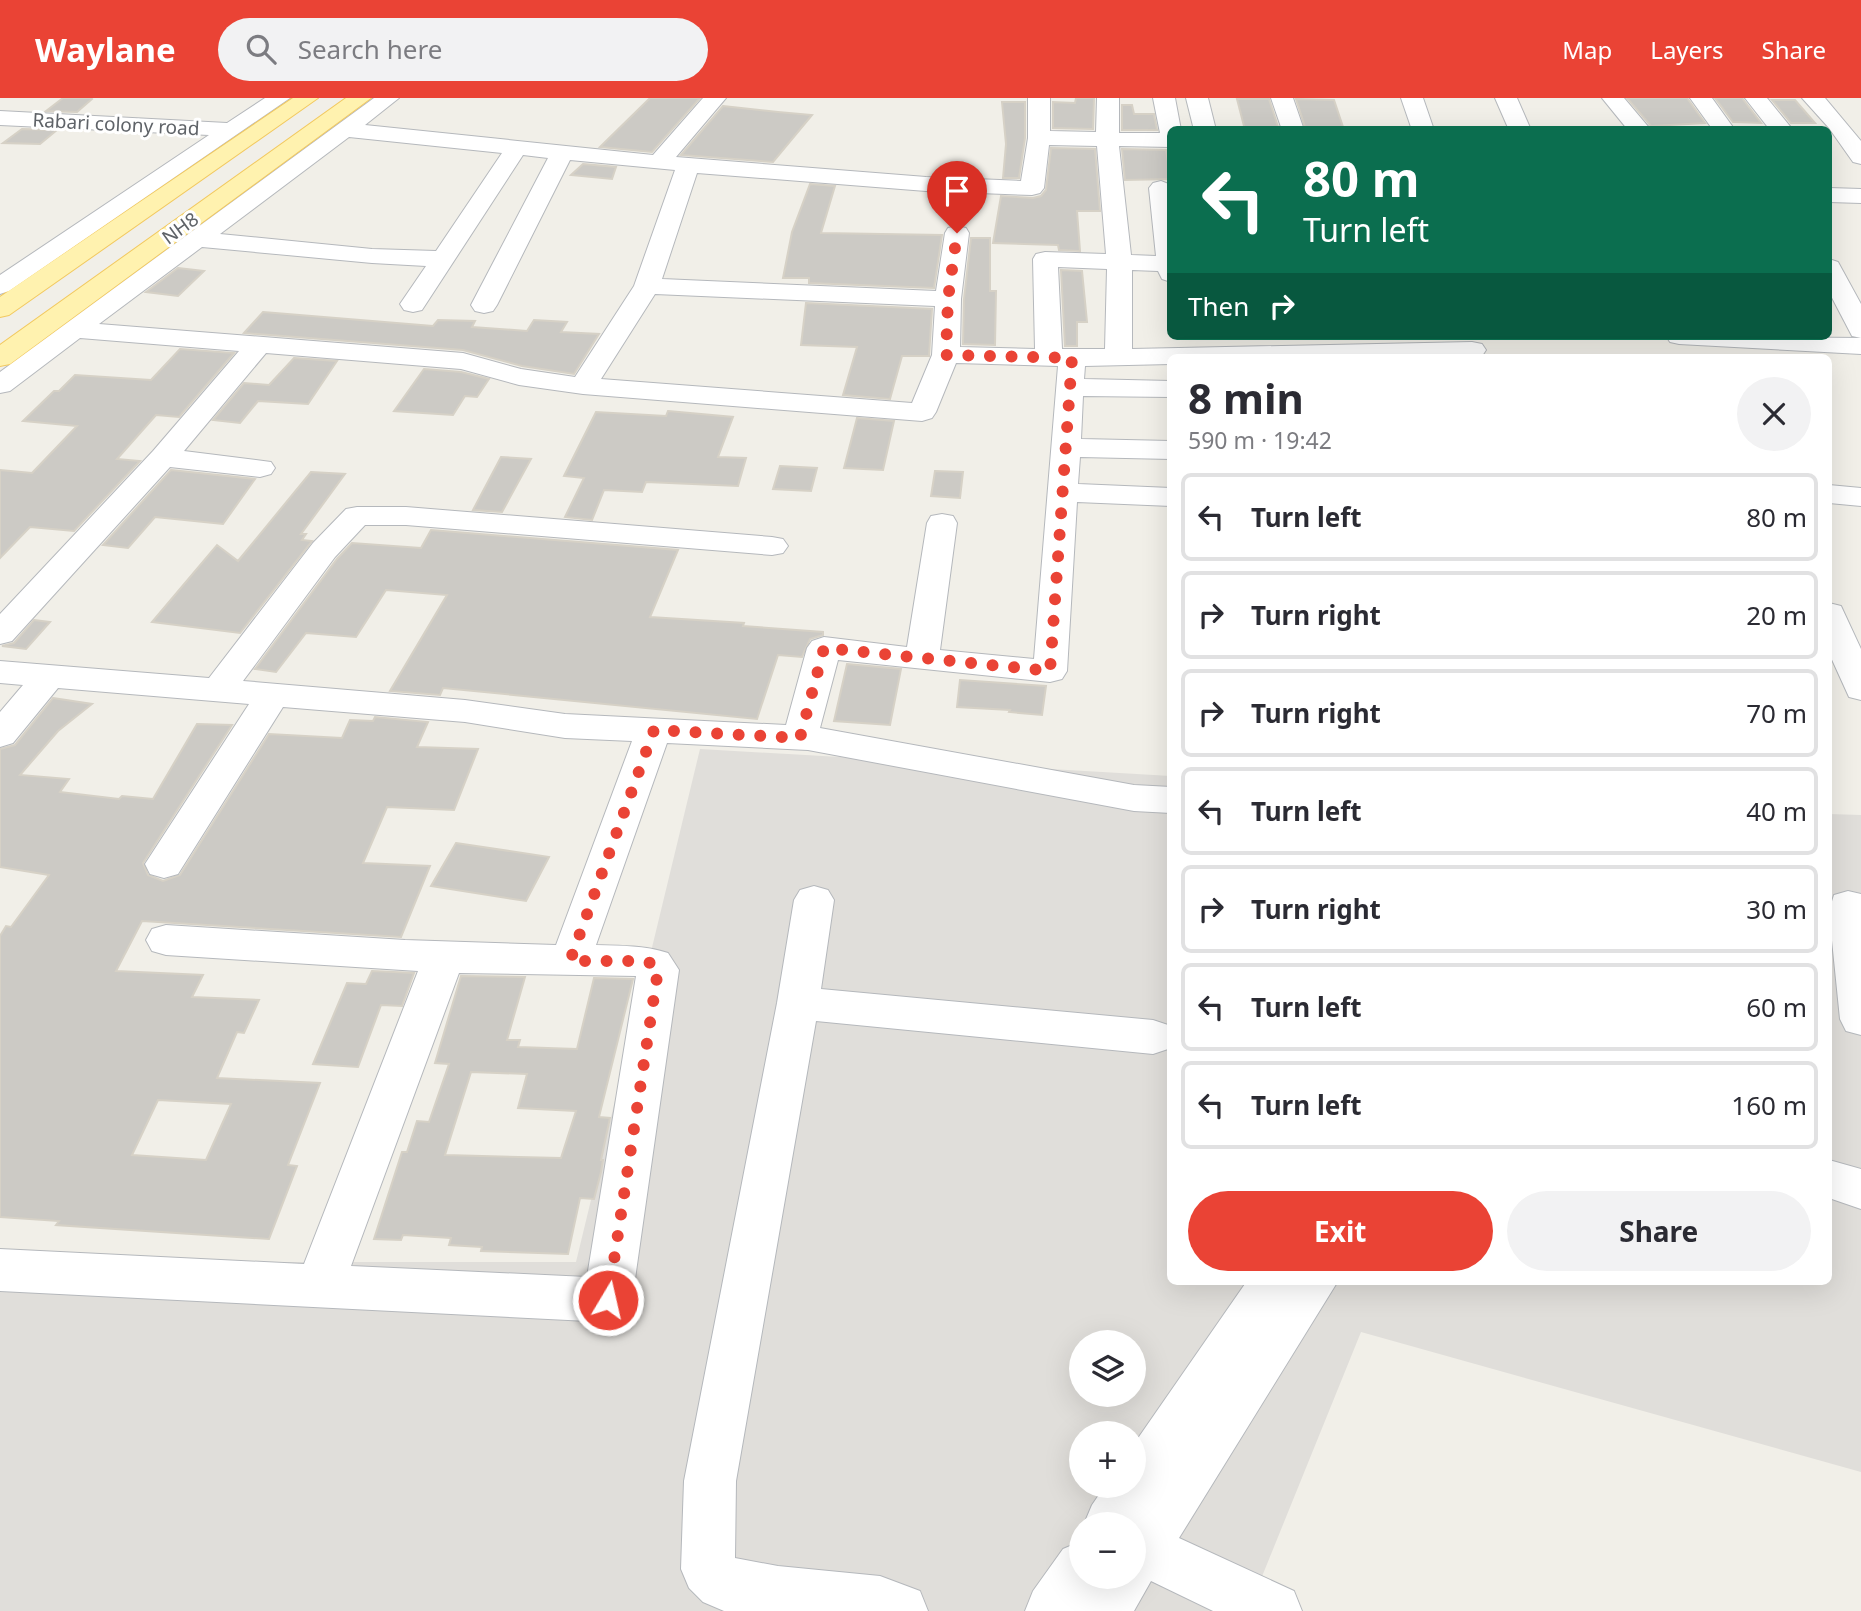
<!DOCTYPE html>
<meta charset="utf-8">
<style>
:root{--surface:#fff;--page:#f2f2f3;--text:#2b2b33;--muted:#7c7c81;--line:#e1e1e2;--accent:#ea4335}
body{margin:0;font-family:"Noto Sans",sans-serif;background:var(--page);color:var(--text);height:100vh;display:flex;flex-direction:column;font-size:26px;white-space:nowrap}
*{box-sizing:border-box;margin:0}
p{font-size:23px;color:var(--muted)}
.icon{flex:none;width:38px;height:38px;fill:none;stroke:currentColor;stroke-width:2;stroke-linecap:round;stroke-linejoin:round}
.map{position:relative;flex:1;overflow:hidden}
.side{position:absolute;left:1167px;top:256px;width:665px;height:931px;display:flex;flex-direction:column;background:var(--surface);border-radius:10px;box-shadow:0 7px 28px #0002}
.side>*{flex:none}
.top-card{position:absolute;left:1167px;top:28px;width:665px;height:214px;border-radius:10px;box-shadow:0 7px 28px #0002;background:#0b6e4f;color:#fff;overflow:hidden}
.tools{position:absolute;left:1069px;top:1232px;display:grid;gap:14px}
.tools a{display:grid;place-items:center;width:77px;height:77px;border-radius:50%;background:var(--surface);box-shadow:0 7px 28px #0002;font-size:35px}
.pin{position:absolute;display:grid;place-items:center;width:60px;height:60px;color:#fff;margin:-72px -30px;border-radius:50% 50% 50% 0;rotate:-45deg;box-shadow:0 0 7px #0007}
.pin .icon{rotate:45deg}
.me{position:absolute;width:77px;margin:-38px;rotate:9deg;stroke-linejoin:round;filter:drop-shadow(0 0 5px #0008)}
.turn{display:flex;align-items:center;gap:24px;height:147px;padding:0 21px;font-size:32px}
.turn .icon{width:91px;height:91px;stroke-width:2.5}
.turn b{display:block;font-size:49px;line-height:60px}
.then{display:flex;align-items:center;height:66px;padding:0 21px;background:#0003;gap:14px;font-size:26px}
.round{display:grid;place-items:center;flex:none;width:74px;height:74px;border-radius:37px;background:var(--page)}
.head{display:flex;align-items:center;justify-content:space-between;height:119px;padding:0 21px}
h1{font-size:42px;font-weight:700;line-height:52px}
.button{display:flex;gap:14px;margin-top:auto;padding:14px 21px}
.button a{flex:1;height:80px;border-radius:42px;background:var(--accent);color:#fff;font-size:28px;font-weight:700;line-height:80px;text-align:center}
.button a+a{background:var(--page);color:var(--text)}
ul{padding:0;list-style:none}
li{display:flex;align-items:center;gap:21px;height:88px;margin:0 14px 10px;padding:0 7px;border:4px solid var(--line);border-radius:10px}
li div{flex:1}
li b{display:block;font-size:26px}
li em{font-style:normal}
header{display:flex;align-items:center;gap:42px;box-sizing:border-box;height:98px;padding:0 35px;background:var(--accent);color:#fff}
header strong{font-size:33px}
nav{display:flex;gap:38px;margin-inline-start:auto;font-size:24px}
.search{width:490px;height:63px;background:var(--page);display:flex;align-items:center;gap:18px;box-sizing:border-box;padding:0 24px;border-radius:38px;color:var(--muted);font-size:26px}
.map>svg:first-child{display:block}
.industrial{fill:#e0deda;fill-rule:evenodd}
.building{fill:#cccac5;stroke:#d6d1c6;stroke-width:2;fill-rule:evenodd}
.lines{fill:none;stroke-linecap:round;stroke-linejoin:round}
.minor-casing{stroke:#b5b8bc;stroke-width:2}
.major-casing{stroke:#f2c960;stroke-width:2}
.minor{fill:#fff;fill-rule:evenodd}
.major{fill:#fff2af;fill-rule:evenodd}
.route{stroke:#ea4335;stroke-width:12;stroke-dasharray:0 21.6}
.labels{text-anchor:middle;stroke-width:6;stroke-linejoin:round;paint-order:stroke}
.far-street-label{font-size:19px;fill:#5f6368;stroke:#fff}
</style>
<header>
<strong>Waylane</strong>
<div class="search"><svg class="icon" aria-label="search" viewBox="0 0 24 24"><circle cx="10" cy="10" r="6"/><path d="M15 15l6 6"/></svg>Search here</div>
<nav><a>Map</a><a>Layers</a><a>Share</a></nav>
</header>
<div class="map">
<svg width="1861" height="1513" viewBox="0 0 1861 1513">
<rect width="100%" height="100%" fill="#f1efe8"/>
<!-- industrial -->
<path class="industrial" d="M700,651L1171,678V1183H1829V716L1861,717V1374L1361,1234L1248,1513H0V1164H576ZM1082,1244H1134V1297H1082ZM1082,1335H1134V1388H1082ZM1082,1426H1134V1479H1082Z"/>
<!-- building -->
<path class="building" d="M63,0H91L92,1L77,14L46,13Z
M650,0H700L652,54L600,49Z
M1076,0H1094L1093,31L1053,30V4L1075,5Z
M1627,0H1687L1705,25L1651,28Z
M1715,0H1742L1761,25L1733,24Z
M1237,1H1269L1279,32H1245Z
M1296,1L1334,2L1344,32H1306Z
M1772,2H1795L1815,25H1791Z
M1002,4H1025V40L1019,80H1003L1006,46Z
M1122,7H1132L1134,16H1154L1157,32H1122Z
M723,8L778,14L812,17L773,64L681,57Z
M22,31L57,32L40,46L3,45Z
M1051,50L1095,51L1100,113H1077L1080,153L1059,152L1058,147L993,145L1001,98L1033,100L1041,98L1046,92Z
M1122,51L1166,52L1171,81L1125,82Z
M583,66L616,69L612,81L571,77Z
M810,86L835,88L821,135L942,137L934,190L809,185V180H783L792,134Z
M971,140H990V193H996L995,247L963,246L964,201Z
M178,170L204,173L178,198L146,194Z
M1061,172L1082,173L1087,224H1077V248H1065Z
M806,205L932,211L929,258H902L890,301L843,297L857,249L801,247Z
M263,214L433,228L438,222L475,223L472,229L527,233L534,222L567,224L561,234L599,236L574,276L522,268L463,252L244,235Z
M180,251L234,255L179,319L156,317L117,361L140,363L74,433L30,429L0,460V372L32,375L77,328L23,323L54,293H59L75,277L151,282Z
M294,260L337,263L308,306L258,303L240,325L213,322L244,285L269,287Z
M424,271L461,274L489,281L477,299L465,298L453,317L394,313Z
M668,313L733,319L718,359L746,360L738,388L646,384L642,394L604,392L592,422L565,419L584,380L564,378L596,314L666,318Z
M857,320L894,323L883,372L844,370Z
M501,359L531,361L502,414L473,412Z
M780,368L817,370L811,393L773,391Z
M171,372L255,381L223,426L155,419L128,450L103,447Z
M935,373L963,374L960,400L931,398Z
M311,374L345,376L301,436H306L302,442L312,443L240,535L152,524L217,447L238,463Z
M431,432L678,452L650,519L744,525L743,528L823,534V537L810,541L802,559L778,557L757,621L443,590L440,597L390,593L447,497L386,492L356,539L306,535L276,574L255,571L337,461L352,445L421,450Z
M34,522L50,524L26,551L2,548L14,545Z
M847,566L901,571L890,627L834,623Z
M960,582L1046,588L1042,617L1009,614L1010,612L957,609Z
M53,600L92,606L58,633L20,677L69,681L60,694L119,701L122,698L153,701L197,626L232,627L143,765L148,777L163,783L180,777L269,636L342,640L350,622L373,623L375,619L428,624L417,649L478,651L454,712L387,709L363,765L430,768L401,839L142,823L116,873L203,877L192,899L259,902L244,935L237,934L217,980L320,985L288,1067L297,1068L269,1141L56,1127L59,1123L0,1119V838L6,828L11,829L49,777L0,769V651L15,647ZM158,1002L231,1006L206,1062L132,1057Z
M456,745L549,759L526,803L431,788Z
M372,873L414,875L402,908L381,907L358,969L313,966L347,885L366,886Z
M461,878L525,879L507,942H520L518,949L577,951L594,880L633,881L599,1019L610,1020L601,1062H603L601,1074L594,1101L580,1100L568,1156L481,1153L482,1149L449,1147L451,1140L403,1137L401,1142L374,1141L402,1054H407L417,1023L429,1024L449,966L435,965ZM471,974L527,976L518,1010L576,1013L561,1060L445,1057Z"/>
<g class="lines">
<defs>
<path id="minor" d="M265,0H290L9,193L0,196V177L209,37L0,27V13L227,25Z
M374,0H399L365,27L653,57L703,0H726L676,59L926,79L1021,83L1028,40V0H1050V33L1096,34L1097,0H1119V35H1160L1153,0H1175L1181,32H1171V49L1119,48L1131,157L1156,158L1149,90L1153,85L1161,83L1171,87V184L1162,181L1158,173L1132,172V251L1472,244L1482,246L1486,252L1482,258L1476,259H1171V266L1085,268L1084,281L1171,283V299L1083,298L1081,341L1171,343V361L1080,359L1078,386L1171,390V408L1077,404L1067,573L1062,581L1050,584L838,562L820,630L1134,687L1171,689V715L1134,713L808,652L667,645L596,847C622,848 644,847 668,855L679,872L632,1202L625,1217L608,1224L0,1193V1151L304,1166L418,873L166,857L152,853L146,842L152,831L166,827L405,842L556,847L632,643L565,640L465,624L283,609L178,776L164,780L150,776L145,766L249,606L58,590L13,645L0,649V614L23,587L0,585V563L209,580L313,445L346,411L357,409H406L772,439L783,441L788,448L783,455L772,457L406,427H365L335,459L243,583L465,602L565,616L786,627L807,550L812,543L824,539L907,549L927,425L931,418L942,416L953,418L957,425L940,552L1034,561L1058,268L956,265L936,314L932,320L922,323L583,296L519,287L461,271L266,255L184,353L271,364L275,370L271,376L260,379L170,369L12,543L0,546V516L153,353L239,253L80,240L10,293L0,295V274ZM349,39L502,55L436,153L372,151L220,136ZM1049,47L1097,48L1106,156L1045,154L1036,156L1033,161L1035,251L960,249L961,201L969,135L966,130L957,128L948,130L945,135L936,193L662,181L697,75L926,93L1032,97L1040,95L1044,90ZM523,57L548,60L471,207L475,213L484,215L493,213L497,207L570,62L675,72L634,188L575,279L521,271L463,255L99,226L202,149L372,165L426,168L400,206L404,212L413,214L422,212ZM1058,169L1107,171L1105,251H1062ZM655,196L935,208L932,257L912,305L601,281ZM459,875L636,878L587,1179L351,1168Z
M1186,0H1208L1216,32H1194Z
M1271,0H1293L1304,32H1282Z
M1401,0H1423L1434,32H1412Z
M1495,0H1517L1531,32H1509Z
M1602,0H1624L1651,32H1628Z
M1690,0H1712L1735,32H1713Z
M1745,0H1767L1793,32H1770Z
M1802,0H1825L1861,43V66L1853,64L1829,30Z
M1829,90L1861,91V105L1829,104Z
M1829,161L1838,164L1861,206V256L1679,246L1670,244L1666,238L1861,240L1852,238L1829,194Z
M1829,387L1861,390V408L1829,405Z
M1829,505L1841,508L1861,551V602L1849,599L1829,555Z
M814,788L828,792L834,802L821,891L1153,922L1168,927L1171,932L1168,951L1153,956L816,923L736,1383L735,1460L778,1468L880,1478L920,1493L928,1513H724L703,1504L689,1490L681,1471L684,1383L777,905L794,802L800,792Z
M1848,793L1861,796V937L1846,933L1840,921L1829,813L1834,797Z
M1829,1062L1861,1071V1111L1829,1100Z
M1247,1183H1338L1179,1440L1294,1493L1302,1513H1213L1151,1483L1134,1513H1025L1033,1493L1063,1451L1082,1443V1479H1134V1426H1084L1092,1407L1105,1388H1134V1346Z"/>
<path id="major" d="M293,0H318L9,217L0,219V199Z
M346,0H371L10,266L0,268V247Z"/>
</defs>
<!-- minor casing -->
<use href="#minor" class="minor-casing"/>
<!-- major casing -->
<use href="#major" class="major-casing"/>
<!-- minor -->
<use href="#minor" class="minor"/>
<!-- major -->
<use href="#major" class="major"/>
</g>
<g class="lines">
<!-- route -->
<path class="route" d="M608,1202L658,872L654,866L644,863H570L654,632L800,640L824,550L1050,573L1072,260L946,257L948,201L957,135"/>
</g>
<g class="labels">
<!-- far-street labels -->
<g class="far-street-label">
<text transform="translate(116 26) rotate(3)" y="7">Rabari colony road</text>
<text transform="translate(180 130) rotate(-36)" y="7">NH8</text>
</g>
</g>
</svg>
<div class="tools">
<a><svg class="icon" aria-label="layers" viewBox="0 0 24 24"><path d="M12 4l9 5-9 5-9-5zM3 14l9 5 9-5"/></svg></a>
<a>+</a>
<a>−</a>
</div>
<div class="pin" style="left:957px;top:135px;background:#d93025"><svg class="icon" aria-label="arrive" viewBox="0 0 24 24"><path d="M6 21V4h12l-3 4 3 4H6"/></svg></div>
<svg class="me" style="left:608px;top:1202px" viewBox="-20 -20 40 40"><circle r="17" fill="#ea4335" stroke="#fff" stroke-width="3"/><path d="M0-11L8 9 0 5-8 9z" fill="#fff"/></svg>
<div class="top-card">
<div class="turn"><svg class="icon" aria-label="left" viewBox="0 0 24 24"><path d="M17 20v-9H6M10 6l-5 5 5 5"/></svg><div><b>80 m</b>Turn left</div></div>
<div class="then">Then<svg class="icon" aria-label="right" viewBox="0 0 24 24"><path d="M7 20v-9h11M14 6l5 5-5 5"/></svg></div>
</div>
<section class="side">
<div class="head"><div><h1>8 min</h1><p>590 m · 19:42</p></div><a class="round"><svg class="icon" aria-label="close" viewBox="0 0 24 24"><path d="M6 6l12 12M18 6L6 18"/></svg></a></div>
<ul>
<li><svg class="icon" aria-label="left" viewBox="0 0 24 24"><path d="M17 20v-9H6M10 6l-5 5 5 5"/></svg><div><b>Turn left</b></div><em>80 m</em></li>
<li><svg class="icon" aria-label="right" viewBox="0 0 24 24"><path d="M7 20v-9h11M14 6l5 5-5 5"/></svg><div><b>Turn right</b></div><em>20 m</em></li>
<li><svg class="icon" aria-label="right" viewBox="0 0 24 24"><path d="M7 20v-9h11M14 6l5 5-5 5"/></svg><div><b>Turn right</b></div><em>70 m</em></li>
<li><svg class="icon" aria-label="left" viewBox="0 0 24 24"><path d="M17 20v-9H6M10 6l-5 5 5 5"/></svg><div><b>Turn left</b></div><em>40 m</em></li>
<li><svg class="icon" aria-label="right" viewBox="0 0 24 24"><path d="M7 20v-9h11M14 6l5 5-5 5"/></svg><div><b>Turn right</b></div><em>30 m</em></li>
<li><svg class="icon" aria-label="left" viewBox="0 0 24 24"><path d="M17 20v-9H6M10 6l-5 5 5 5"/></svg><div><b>Turn left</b></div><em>60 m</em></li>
<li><svg class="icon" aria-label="left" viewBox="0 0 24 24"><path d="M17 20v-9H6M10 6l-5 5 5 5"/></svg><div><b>Turn left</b></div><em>160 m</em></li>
</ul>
<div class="button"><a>Exit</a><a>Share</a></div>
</section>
</div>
